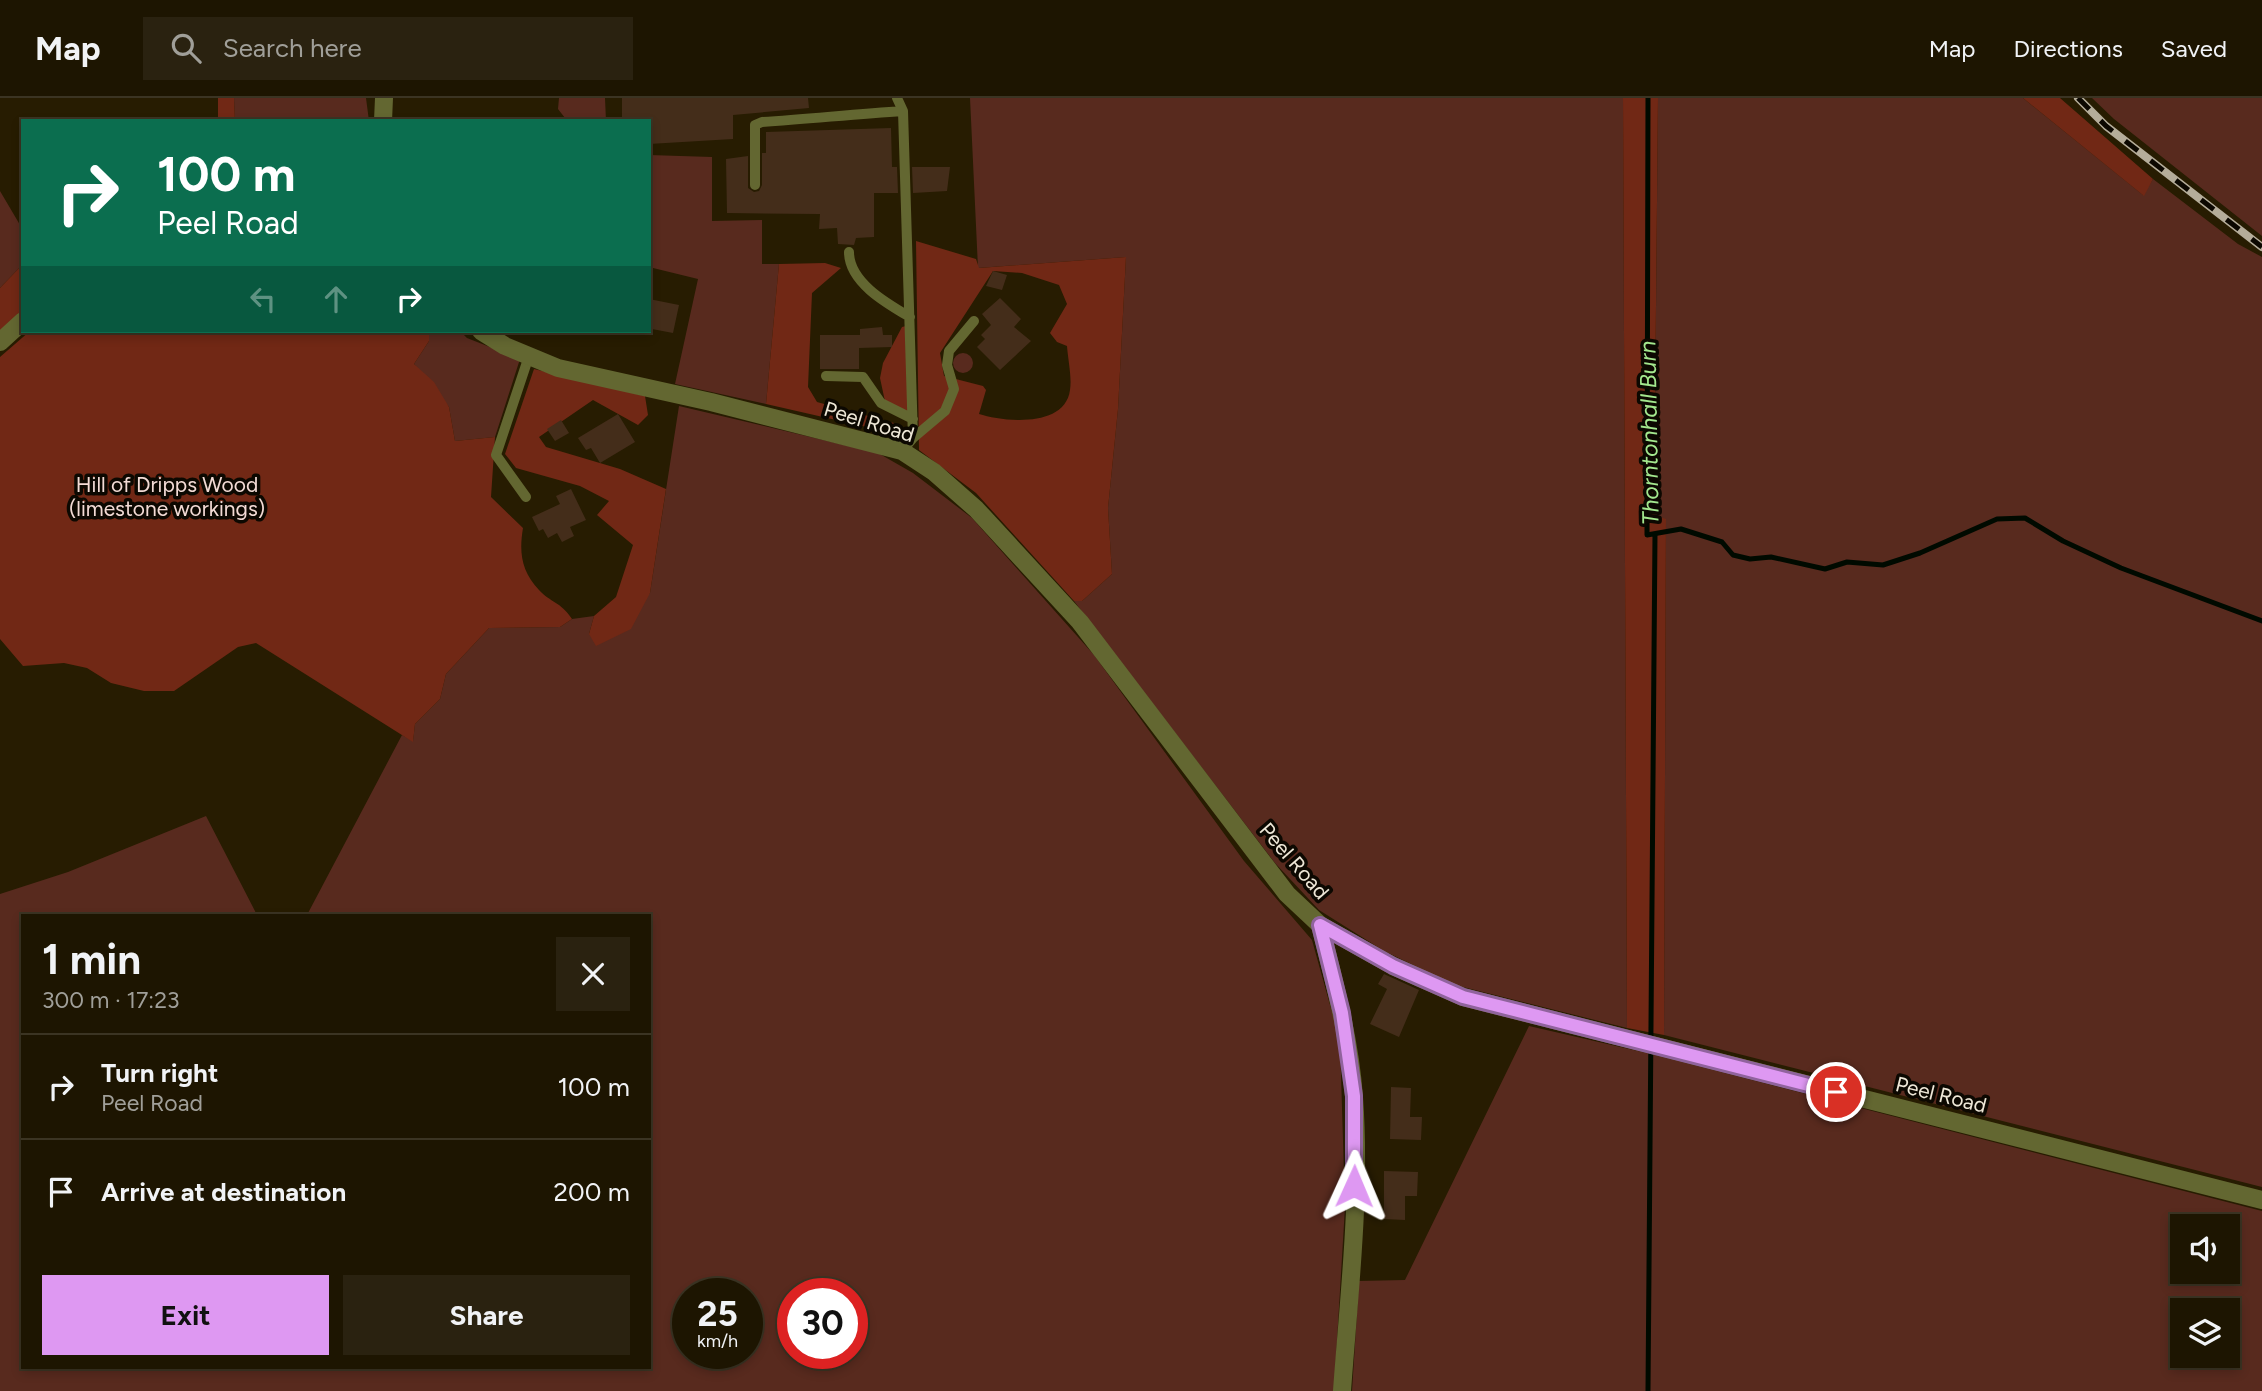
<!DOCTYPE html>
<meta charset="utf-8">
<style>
:root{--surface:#1d1501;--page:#2a2210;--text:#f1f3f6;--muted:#a09f99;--line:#3b3423;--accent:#de98f2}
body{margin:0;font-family:Figtree,sans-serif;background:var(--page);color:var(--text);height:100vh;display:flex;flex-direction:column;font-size:26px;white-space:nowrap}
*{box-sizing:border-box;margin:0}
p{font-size:23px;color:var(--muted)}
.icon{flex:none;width:38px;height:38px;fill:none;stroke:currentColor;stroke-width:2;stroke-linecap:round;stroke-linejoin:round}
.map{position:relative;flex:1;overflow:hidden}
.panel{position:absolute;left:21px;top:816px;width:630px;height:455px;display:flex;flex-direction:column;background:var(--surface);border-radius:0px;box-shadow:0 4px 10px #0003,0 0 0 2px var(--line)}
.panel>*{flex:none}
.hud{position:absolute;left:21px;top:21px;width:630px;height:214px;border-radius:0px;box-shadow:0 4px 10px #0003,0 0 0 2px var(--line);background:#0b6e4f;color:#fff;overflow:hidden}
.tools{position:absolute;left:2170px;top:1116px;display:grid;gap:14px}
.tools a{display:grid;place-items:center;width:70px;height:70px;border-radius:0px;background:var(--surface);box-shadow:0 4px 10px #0003,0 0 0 2px var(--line);font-size:35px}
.speed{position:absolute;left:672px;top:1180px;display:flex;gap:14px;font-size:35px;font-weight:700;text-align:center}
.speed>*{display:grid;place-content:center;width:91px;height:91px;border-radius:50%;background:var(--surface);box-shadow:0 4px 10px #0003,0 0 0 2px var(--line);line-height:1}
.speed small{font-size:18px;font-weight:400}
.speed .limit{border:10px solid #d22;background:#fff;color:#111}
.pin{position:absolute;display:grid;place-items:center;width:60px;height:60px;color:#fff;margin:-30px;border:4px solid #fff;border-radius:50%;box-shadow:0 2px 7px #0007}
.me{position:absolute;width:77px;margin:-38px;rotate:1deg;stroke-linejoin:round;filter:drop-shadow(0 0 5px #0008)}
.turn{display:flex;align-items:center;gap:24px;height:147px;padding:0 21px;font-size:32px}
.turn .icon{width:91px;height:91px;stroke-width:2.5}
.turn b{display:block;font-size:49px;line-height:60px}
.lanes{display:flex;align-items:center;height:66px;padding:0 21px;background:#0003;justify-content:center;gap:35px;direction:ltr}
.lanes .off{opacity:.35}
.round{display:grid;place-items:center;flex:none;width:74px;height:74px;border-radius:0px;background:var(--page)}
.summary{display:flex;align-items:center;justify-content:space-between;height:119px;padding:0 21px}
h1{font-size:42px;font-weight:700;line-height:52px}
.action{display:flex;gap:14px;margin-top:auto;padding:14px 21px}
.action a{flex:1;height:80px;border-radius:0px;background:var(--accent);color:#111;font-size:28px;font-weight:700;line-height:80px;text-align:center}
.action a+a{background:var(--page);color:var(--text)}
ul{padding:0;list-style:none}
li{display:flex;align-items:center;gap:21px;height:105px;padding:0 21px;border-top:2px solid var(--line)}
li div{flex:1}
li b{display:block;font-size:26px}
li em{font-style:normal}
header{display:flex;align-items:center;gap:42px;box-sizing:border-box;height:98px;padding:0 35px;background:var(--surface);border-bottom:2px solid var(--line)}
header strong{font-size:33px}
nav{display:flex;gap:38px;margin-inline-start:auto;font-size:24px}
.search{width:490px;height:63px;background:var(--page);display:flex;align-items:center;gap:18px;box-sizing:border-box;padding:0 24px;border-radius:0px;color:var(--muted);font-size:26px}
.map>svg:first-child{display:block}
.green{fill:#582a1e;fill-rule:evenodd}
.forest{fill:#712815;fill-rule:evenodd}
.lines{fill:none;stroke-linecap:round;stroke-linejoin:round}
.stream{stroke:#000a00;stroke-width:5}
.building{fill:#442d1a}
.service{stroke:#636731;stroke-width:10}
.minor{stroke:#636731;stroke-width:18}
.tertiary{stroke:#636731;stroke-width:18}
.rail-casing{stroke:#b5ad9a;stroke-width:8}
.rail{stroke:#0c0801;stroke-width:5;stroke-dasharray:16;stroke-linecap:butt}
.route-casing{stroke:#90639d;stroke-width:18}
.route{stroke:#de98f2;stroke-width:12}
.labels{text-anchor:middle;stroke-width:7;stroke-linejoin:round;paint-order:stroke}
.street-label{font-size:21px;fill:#eee7d7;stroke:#0c0801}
.park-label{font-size:21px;fill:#f3dbd5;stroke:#0c0801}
.water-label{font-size:23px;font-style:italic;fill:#a4e88e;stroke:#0c0801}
</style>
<header>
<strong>Map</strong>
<div class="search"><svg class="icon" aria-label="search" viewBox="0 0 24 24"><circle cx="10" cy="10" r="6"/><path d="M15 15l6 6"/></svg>Search here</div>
<nav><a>Map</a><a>Directions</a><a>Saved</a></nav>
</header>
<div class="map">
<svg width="2262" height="1293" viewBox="0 0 2262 1293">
<rect width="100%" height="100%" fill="#271c01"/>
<!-- green -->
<path class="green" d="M234,0H366L369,23H235Z
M559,0H605L606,23H595V19L565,20L558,11Z
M970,0H1623L1627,930L1455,887L1384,853L1319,812L1275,765L1074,503H1082L1112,476L1108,410L1118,311L1126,159L978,170Z
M1658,0H2023L2143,97L2153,81L2238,146L2262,159V1089L1664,937L1666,422L1654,417Z
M2092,0H2262V138L2114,21Z
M649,57L712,59V123L762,122V166H779L766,306L675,286L698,181L649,169Z
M0,93L23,132V166L0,190Z
M429,233H460L467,240L520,261L495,339L455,343L449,309L414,266L429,243Z
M953 265a10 10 0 1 1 20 0a10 10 0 1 1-20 0Z
M679,308L878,355L913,375L972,420L1094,557L1244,763L1312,842L1340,943L1345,1109L1334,1293H0V796L68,774L206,718L257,817H23V1269H649V817H307L402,637L413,643L415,626L440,601L446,576L489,530L560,529L572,521L594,518L589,536L650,495ZM688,1195H747V1255H688ZM793,1195H852V1255H793Z
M1529,928L1651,956L2262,1113V1293H1352L1359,1183L1405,1182ZM2182,1129H2228V1174H2182ZM2182,1213H2228V1258H2182Z"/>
<!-- forest -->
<path class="forest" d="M218,0H234L235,23H218Z
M1623,0H1658L1654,417L1666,421L1664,937L1627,930Z
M2023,0H2060L2153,81L2144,98Z
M916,143L976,161L979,170L1126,159L1118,311L1108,410L1112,476L1082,503H1074L976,395L919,352ZM993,173L1022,175L1059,187L1067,206L1050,235L1057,244L1067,248C1068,262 1072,279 1070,292C1065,330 1004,324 979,316L986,292L983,288L944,278L940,255Z
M825,165L841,170L812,195L808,289L817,304L894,325L893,335L766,306L779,166Z
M23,166V213L0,233V190Z
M906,228L912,316L886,308L880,280L883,265L902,229Z
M30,233H429V243L414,266L434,284L449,309L455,343L495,339L491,399L523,430C519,454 521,473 539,492C551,505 560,503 572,521L560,529L489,530L446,576L440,601L415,626L413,644L256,545L238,549L174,593H144L111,585L87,570L64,565L23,568L0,541V259Z
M534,271L645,298L648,317L638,327L593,302L539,339L546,349L620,371L666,391L650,495L631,531L596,548L589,536L594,518L616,499L633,447L597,417L609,403L580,388L516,370L505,356Z"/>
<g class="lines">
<!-- stream -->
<path class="stream" d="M1648,0L1647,437L1681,431L1722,444L1733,457L1750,461L1771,459L1825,471L1847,464L1883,467L1920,455L1997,421L2025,420L2063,443L2121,470L2262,523
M1648,1293L1655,436"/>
</g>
<!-- building -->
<path class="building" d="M622,0H808L809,10L733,17V41L649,46V23H622Z
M891,30L892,69H897L898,95H874V139L856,140L854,147L838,146L837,130L819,131L820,116L727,115L726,61L748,58V90L754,94L759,93L762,87V55H766V34Z
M912,69H950L947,93L913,95Z
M993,173L1007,177L1002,192L986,188Z
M1000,200L1021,221L1014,229L1031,243L1000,272L977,249L985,241L981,237L991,227L982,216Z
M649,201L679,207L673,235L652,231Z
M882,229L883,237H892V249L859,250V271H820V237H860V231Z
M618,316L635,344L600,365L591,350L586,352L578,340Z
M561,322L569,335L555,343L547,331Z
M571,391L586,422L570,429L574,438L562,444L557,435L548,440L543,431L539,433L532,419L560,406L556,398Z
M1384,876L1419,892L1399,939L1370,926L1387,891L1378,886Z
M1391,989L1411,990L1410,1019H1422L1421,1042L1390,1041Z
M1384,1073L1418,1074L1417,1098H1405V1122L1384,1121Z"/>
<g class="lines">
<!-- service -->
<path class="service" d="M897,0L903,13L913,340L902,353
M755,87V27L762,24C809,21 855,16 903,13
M849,154C849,184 886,205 910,219
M826,278L863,279L881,305L913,321
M913,340L945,313L954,291L947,267L949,253L974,223
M526,399L496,357L529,258"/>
<!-- minor -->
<path class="minor" d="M0,244L23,223
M1320,827C1334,883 1350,941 1354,999C1361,1097 1349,1196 1342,1293"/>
<!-- tertiary -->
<path class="tertiary" d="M383,23L384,0
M481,233L505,248L558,270L711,304L902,353L934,374L976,411L1080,524L1287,796L1320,827L1393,868L1463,899L2262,1102"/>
<defs>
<path id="rail" d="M2078,0L2106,28L2262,149"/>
</defs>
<!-- rail casing -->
<use href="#rail" class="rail-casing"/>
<!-- rail -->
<use href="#rail" class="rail"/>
</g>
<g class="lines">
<defs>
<path id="route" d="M1354,1088V998L1342,915L1320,827L1393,868L1463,899L1836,994"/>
</defs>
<!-- route casing -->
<use href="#route" class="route-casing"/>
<!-- route -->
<use href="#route" class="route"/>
</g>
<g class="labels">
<!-- street labels -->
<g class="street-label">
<text transform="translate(869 324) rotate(17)" y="7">Peel Road</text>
<text transform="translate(1294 763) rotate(49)" y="7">Peel Road</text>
<text transform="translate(1941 997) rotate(14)" y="7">Peel Road</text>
</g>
<!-- park labels -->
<g class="park-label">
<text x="167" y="394">Hill of Dripps Wood<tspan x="167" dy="24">(limestone workings)</tspan></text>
</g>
<!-- water labels -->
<g class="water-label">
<text transform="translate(1649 335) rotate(-91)" y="8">Thorntonhall Burn</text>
</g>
</g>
</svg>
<div class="tools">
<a><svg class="icon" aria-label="sound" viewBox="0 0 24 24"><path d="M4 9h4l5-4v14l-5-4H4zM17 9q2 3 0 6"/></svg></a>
<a><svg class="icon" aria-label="layers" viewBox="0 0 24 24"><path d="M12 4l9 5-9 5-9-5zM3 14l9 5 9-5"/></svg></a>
</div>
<div class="speed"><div>25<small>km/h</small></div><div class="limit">30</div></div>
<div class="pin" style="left:1836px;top:994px;background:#d93025"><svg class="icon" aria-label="arrive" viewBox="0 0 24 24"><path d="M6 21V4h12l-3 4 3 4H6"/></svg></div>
<svg class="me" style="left:1354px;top:1088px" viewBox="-20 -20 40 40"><path d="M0-17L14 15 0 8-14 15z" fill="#de98f2" stroke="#fff" stroke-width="4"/></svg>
<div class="hud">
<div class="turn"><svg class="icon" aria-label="right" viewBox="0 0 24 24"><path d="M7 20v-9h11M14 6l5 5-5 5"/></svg><div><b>100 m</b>Peel Road</div></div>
<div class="lanes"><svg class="icon off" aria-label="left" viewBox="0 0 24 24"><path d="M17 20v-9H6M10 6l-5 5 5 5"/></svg><svg class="icon off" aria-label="ahead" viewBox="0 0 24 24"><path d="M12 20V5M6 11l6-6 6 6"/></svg><svg class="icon" aria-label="right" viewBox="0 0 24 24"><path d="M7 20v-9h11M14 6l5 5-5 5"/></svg></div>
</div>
<section class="panel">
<div class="summary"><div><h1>1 min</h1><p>300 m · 17:23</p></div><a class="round"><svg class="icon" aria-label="close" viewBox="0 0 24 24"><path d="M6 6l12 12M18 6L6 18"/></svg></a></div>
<ul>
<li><svg class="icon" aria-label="right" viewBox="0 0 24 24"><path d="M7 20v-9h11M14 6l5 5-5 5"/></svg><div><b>Turn right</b><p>Peel Road</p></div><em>100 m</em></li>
<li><svg class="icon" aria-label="arrive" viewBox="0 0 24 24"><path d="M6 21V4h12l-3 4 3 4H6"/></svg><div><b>Arrive at destination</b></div><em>200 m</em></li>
</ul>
<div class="action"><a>Exit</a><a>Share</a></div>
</section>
</div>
